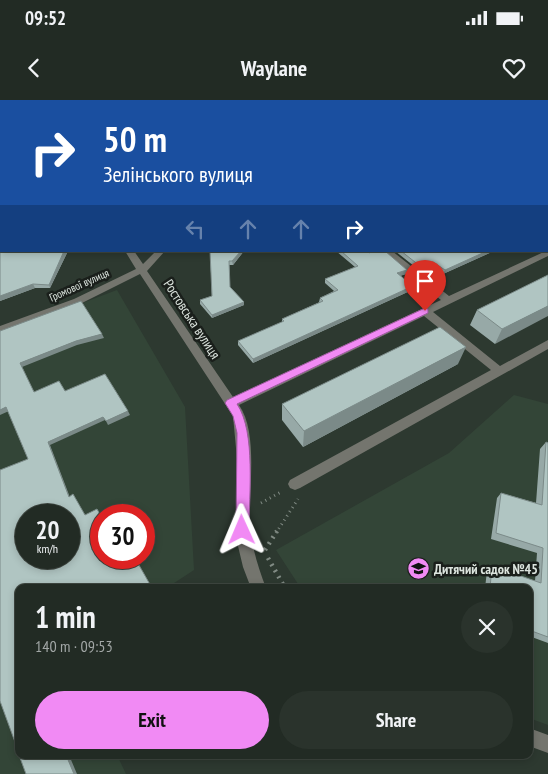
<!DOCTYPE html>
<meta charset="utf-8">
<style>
:root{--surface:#222b24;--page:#2a332c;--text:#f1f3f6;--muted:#a2a7a6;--line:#3f4741;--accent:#f18af4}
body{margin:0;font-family:"PT Sans Narrow",sans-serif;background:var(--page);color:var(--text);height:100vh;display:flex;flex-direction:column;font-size:19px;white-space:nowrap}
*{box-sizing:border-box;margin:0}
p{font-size:16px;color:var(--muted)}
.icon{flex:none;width:28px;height:28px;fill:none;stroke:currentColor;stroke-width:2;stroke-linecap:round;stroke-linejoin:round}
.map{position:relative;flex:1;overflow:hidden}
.sheet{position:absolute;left:15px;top:484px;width:518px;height:175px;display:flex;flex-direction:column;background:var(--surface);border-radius:10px;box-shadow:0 2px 8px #0003,0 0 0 1px var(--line)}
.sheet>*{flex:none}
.top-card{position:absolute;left:0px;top:0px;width:549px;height:152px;box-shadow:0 2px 8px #0003,0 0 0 1px var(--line);background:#1a4fa0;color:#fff;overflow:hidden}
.speed{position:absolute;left:15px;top:404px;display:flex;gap:10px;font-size:25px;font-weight:700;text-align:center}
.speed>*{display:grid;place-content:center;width:65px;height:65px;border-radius:50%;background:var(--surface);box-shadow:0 2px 8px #0003,0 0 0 1px var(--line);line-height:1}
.speed small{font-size:12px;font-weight:400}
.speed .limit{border:8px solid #d22;background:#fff;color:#111}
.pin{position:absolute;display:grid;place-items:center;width:42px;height:42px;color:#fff;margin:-51px -21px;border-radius:50% 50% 50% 0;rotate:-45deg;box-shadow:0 0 5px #0007}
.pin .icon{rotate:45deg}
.me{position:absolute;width:55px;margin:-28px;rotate:359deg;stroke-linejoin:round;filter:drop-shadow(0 0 4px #0008)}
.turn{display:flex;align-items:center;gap:18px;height:105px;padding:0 20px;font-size:22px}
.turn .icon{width:65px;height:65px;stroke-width:2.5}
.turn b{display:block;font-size:35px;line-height:42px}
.lanes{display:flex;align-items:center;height:48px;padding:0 20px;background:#0003;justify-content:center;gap:25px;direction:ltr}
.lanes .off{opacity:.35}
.round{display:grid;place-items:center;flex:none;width:52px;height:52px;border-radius:26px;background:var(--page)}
.headline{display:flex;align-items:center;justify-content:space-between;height:85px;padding:0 20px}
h1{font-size:30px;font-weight:800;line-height:38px}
.button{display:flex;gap:10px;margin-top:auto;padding:10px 20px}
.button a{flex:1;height:58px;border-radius:30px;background:var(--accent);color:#111;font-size:20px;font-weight:800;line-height:58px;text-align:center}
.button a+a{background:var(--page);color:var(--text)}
.status{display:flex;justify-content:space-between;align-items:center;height:35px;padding:0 25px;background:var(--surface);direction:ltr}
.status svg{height:14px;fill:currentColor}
header{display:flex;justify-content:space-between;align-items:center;height:65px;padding:0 20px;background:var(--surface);font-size:22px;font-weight:800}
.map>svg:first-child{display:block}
.built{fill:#334537;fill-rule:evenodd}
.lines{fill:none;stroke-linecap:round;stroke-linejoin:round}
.path-far1{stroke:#818b84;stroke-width:3;stroke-dasharray:1 4;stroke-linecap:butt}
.path{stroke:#818b84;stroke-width:4.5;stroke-dasharray:2 5;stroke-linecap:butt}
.minor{fill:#74756e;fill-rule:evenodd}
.wall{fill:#97a9a7}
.shaded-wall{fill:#7b8a88}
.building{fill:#b0c5c2;stroke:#7b8a88;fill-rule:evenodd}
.route{fill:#f18af4;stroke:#9d5a9f}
.labels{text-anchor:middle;stroke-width:5;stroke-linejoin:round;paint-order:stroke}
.far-street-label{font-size:11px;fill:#dce4de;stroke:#1a1f1b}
.street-label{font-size:14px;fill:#dce4de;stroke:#1a1f1b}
.poi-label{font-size:14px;font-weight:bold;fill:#dce4de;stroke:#1a1f1b;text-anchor:start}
</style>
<div class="status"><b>09:52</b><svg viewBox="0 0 49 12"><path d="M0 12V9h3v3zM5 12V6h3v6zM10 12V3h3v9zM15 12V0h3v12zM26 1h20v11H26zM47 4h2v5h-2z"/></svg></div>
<header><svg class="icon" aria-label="back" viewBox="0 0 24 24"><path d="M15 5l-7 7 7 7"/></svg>Waylane<svg class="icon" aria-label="heart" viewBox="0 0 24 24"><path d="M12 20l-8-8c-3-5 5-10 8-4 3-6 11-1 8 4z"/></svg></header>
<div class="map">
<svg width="548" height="674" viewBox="0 0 548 674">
<rect width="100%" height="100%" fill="#2d3930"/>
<!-- built -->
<path class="built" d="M117,190L185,307L194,470L168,487L19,488V655H117L126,674H0V234ZM26,415H69V458H26ZM101,415H144V458H101Z
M514,295L548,304V625L529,618V488L300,487L276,450L449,353Z"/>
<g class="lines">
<!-- path-far1 -->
<path class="path-far1" d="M261,403L281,392
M276,433L298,399"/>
<!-- path -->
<path class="path" d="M265,450L277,431
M268,458L285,488"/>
<!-- minor -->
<path class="minor" d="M1,126V132L0,133V127Z
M548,150V156L433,212L500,266L548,240V249L300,388L295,390L290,388L288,384L290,380L491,270L424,216L239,305C259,334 248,390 250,425C252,448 258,467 266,488H251L243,467L238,446L236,425L237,359L233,316L140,174L82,203L0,234V226L74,199L136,169L125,151H134L143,164L156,151H165L147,171L233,297L441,200L382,151H392L449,196Z
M529,628L548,635V653L529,646Z"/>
</g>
<!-- wall -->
<path class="wall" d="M0,142L1,151H68L50,188H35L0,201Z
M210,151H244L233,165H229L230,187L244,202V205L212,218L200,204V200L212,196Z
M336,151H367L370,153L407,170L406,174L400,176L412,190L253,263L238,245V241L282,222V219L320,202H319L320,198L334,191L325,183V179L355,167Z
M395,151H494L443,174L432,166L419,170Z
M548,175L495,244L470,225L477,210Z
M458,264L303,347L282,320V304Z
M546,342L548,343V543L529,536V488H485L487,471L492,466L535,481L537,453L491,439L497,398L501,393L536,403L540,349Z"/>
<!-- shaded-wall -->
<path class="shaded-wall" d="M64,151H68L50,188L49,185Z
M241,151H244L233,165L232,161Z
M487,151H494L443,174L445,170Z
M433,162L432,166L419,170L420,166Z
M407,170L406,174L396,177L397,173Z
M33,184L35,188L0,201V196Z
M413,186L412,190L253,263V259Z
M244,202V205L212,218V215Z
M548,206V216L495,244L502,229Z
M102,234L104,238L77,245L22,267L36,296L20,263L76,241Z
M466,247L458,264L303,347L304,331Z
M6,307L9,311L0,315V310Z
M128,311L130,315L108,325L106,321Z
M103,317L105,320L50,345L71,400L69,397L48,342Z
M66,655H69L77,674H74Z"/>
<!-- building -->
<path class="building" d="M0,0H286L285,1H1V23H0Z
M334,0H548V70V1H332Z
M1,61V104L0,105V63Z
M1,141V151H64L49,185L33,184L0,196V142Z
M210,151H241L232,161H229L230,187L244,202L212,215L200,200L212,196Z
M341,151H367L370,153V151H385L407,170L397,173L413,186L253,259L238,241L284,221L282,219L323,201L320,198L338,190L325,179L358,166Z
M401,151H487L445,170L433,162L420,166Z
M548,175V206L502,229L477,210Z
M81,201L102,234L76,241L20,263L34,292L59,281L65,291L105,274L128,311L106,321L103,317L48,342L69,397L73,394L85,415L97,409L101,416V458H135L152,488H19V653L0,601V370L28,359L6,307L0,310V231ZM26,415H69V458H26Z
M440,227L466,247L304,331L282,304Z
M546,342L548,343V537L529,530V488H490L492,466L541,483L543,448L496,433L501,393L542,405Z
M19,655H66L74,674H26Z"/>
<!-- route -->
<path class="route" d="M425,208L428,209V213L237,304C256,332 249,395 249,430L247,434L242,436L238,434L236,430L237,333L233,316L225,303L227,300Z"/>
<!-- icons -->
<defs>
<symbol id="school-disc" viewBox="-11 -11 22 22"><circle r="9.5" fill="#f18af4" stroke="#1a1f1b"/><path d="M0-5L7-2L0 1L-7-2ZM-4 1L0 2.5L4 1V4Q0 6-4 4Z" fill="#111"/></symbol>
</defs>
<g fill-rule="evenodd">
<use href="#school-disc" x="406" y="456" width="25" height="25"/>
</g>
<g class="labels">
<!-- far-street labels -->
<g class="far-street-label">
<text transform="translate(79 185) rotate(-24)" y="4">Громової вулиця</text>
</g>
<!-- street labels -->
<g class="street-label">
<text transform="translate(192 219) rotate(57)" y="5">Ростовська вулиця</text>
</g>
<!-- poi labels -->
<g class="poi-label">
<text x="434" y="474">Дитячий садок №45</text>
</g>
</g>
</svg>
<div class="speed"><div>20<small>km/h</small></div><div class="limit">30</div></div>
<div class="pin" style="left:425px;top:211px;background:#d93025"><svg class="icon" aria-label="arrive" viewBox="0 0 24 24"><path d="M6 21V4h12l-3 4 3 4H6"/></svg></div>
<svg class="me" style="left:242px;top:430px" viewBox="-20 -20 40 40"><path d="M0-17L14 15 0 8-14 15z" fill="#f18af4" stroke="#fff" stroke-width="4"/></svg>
<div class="top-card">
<div class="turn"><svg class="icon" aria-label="right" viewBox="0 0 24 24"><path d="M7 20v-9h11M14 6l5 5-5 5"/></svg><div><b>50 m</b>Зелінського вулиця</div></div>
<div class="lanes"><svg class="icon off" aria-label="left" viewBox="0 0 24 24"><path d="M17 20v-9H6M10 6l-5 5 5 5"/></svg><svg class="icon off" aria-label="ahead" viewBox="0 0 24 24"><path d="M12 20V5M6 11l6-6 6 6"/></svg><svg class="icon off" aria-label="ahead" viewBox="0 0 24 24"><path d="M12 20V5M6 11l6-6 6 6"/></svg><svg class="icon" aria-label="right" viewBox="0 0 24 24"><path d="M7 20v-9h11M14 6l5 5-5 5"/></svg></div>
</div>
<section class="sheet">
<div class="headline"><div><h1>1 min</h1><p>140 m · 09:53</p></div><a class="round"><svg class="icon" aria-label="close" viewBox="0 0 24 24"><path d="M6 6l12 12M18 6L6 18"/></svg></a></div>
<div class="button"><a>Exit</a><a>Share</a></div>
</section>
</div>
